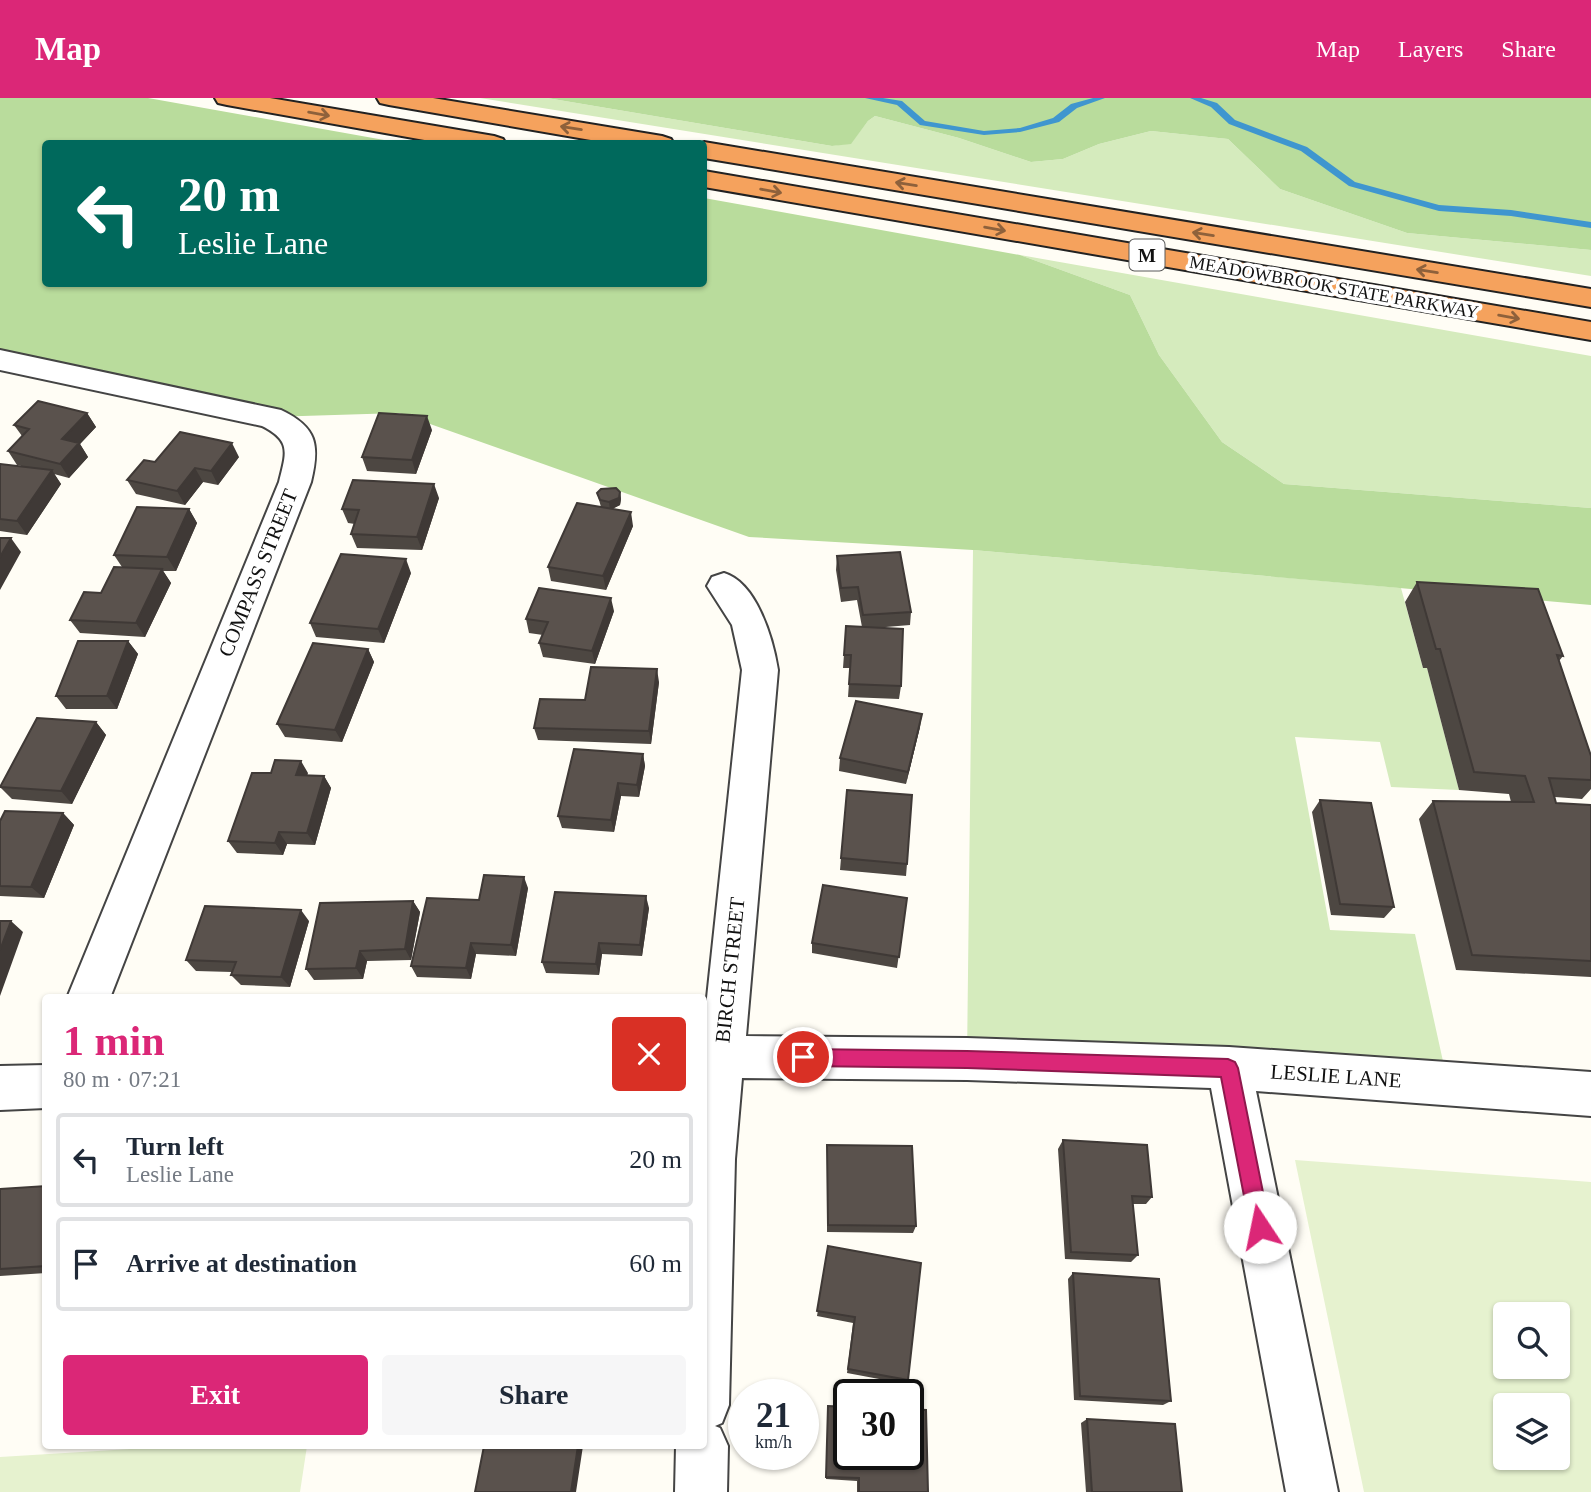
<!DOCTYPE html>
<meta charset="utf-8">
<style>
:root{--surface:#fff;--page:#f6f6f7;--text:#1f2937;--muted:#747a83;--line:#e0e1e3;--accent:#db2777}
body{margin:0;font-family:Georgia,serif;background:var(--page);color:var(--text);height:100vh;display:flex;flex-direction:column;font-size:26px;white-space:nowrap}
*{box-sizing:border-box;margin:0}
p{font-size:23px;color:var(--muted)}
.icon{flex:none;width:38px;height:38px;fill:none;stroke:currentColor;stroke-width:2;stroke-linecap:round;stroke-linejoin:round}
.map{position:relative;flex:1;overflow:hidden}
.details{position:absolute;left:42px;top:896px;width:665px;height:455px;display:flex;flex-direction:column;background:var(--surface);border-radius:7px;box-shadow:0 2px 5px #0004}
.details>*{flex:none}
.top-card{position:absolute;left:42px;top:42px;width:665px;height:147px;border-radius:7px;box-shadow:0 2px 5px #0004;background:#00695c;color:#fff;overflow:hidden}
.controls{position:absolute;left:1493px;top:1204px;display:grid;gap:14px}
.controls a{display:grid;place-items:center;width:77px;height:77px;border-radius:7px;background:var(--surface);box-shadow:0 2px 5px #0004;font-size:35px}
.speed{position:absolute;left:728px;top:1281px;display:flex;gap:14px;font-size:35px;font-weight:700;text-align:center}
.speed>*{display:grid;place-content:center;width:91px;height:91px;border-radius:50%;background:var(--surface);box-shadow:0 2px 5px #0004;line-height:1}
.speed small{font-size:18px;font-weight:400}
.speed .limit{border:4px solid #111;border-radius:10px;background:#fff;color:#111}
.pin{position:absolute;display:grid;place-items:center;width:60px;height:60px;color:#fff;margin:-30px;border:4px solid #fff;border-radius:50%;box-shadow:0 2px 7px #0007}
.me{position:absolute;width:77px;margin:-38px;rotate:349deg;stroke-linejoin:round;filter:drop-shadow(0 0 5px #0008)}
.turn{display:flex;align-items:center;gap:24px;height:147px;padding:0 21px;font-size:32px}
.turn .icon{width:91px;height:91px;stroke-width:2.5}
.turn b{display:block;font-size:49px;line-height:60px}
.round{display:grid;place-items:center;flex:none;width:74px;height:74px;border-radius:7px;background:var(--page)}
.summary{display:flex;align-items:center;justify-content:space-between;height:119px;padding:0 21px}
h1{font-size:42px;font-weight:700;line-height:52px;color:var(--accent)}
.cta{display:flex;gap:14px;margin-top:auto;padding:14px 21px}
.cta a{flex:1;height:80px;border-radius:7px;background:var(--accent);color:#fff;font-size:28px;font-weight:700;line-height:80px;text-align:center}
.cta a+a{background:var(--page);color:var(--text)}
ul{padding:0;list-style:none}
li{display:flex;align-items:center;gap:21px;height:94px;margin:0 14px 10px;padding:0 7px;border:4px solid var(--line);border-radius:7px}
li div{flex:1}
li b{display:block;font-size:26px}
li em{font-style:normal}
header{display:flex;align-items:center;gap:42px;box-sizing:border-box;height:98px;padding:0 35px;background:var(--accent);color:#fff}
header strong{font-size:33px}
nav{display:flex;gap:38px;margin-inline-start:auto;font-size:24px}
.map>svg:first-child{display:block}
.green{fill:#d5ebbd}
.forest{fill:#b9dc9c}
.pitch{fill:#e6f2cf;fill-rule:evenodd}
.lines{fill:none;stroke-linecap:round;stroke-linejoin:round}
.stream{fill:#3f96cf;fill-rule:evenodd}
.street-casing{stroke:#444;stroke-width:4}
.highway-casing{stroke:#222;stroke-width:4}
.street{fill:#fff;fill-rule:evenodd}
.highway{fill:#f5a25d;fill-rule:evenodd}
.wall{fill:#4d4742}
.shaded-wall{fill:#3f3936}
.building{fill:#5a524d;stroke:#3f3936;stroke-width:2}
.oneway{stroke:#8e613b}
.route{fill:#db2777;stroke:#8e194d;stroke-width:2}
.labels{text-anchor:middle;stroke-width:7;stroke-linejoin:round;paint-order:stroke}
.far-street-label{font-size:18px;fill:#111;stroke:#fff}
.shield{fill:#fff;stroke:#585858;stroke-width:2}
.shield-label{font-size:19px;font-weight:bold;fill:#111}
.street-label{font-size:21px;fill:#111;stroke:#fff}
</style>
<header>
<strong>Map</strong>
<nav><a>Map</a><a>Layers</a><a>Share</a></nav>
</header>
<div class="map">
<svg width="1591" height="1394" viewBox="0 0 1591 1394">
<rect width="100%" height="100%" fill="#fffdf5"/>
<!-- green -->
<path class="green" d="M480,0H547L832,48L851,45L868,23L875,18L959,40L1031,64L1063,61L1099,46L1151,33L1228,41L1280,91L1407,135L1591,152V178Z
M1020,157L1591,258V410L1284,386L1222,344L1159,257L1130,197Z
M973,452L1401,490L1423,570H1427L1459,692L1391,689L1380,644L1295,639L1330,832L1415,836L1448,986L967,961Z"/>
<!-- forest -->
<path class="forest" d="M0,0H148L401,45L46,46V186H704V100L1020,157L1130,197L1159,257L1222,344L1284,386L1591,410V507L973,452L749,439L399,315L270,319L0,262Z
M547,0H1591V152L1407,135L1280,91L1228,41L1151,33L1099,46L1063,61L1031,64L959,40L875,18L868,23L851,46L832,48Z"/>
<!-- pitch -->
<path class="pitch" d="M1295,1062L1591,1084V1394H1364ZM1505,1216H1558V1269H1505ZM1505,1307H1558V1360H1505Z
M179,1348H307L300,1394H0V1359Z"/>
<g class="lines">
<!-- stream -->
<path class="stream" d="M865,0H883L902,3L925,23L984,33L1020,30L1053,20L1071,6L1093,0H1105L1077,10L1059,24L1020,34L984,37L920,27L897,7Z
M1190,0H1201L1217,5L1235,22L1307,49L1355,84L1439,107L1511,112L1591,124V130L1511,118L1439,113L1349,88L1301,53L1229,26L1211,9Z"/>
<defs>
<path id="street" d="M0,252L281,312C317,329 320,347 311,384L110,900H67L279,384C286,355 292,343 262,328L0,272Z
M724,475C757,485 773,541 778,572L746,938L967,940L1229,949L1591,974V1018L1256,993L1338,1394H1286L1211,990L967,982L742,980L735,1061L729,1307L722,1325L715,1328L720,1330L728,1348L727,1394H675L676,1348H704V928L742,572L732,527L707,488L712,479Z
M46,967V1010L0,1012V968Z"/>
<path id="highway" d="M215,0H270L494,38L503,41L506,46H447L227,7L218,5Z
M377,0H433L662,38L671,41L674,46H614L389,7L380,5Z
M704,44L1591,191V209L704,60V46H699Z
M704,73L1591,224V242L704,89Z"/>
</defs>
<!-- street casing -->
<use href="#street" class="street-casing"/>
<!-- highway casing -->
<use href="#highway" class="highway-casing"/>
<!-- street -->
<use href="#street" class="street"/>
<!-- highway -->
<use href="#highway" class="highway"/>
</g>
<!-- wall -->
<path class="wall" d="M87,315L96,329L80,346L88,359L69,380L54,376L61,386L27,437L0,433V366L26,369L17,367L8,353L22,338L14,327Z
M432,332L416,376L367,373L362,359Z
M239,359L218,387L203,384L185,407L136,396L127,382L155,364Z
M620,394L621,401L620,407L612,411L633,428L606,492L551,483L548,469L601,409L597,395Z
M439,400L422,452L357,450L351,436L355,426L348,425L342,411Z
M189,411L197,425L176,473H163L171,485L145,539L80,535L70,522L101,495L122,469L114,457Z
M837,458L911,514L910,527L874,530L901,588L899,601L848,599L850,570H843L846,528L862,529L857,502L841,504L836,472Z
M411,475L384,545L316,539L310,525Z
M1417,484L1563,558L1559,563L1591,658V691L1582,701L1555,699L1556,705L1591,707V879L1456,872L1419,721L1433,703L1511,704L1509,696L1459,692L1427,570H1423L1405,504Z
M614,513L595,566L543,559L539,545L543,537L529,535L526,521Z
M128,543L138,556L117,611H66L56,598Z
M368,551L374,564L342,644L285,639L277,626Z
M659,584L651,646L538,642L534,630L585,602Z
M96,624L106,637L72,706L12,701L0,689Z
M920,629L906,686L839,673L840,660Z
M643,656L645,668L639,699L621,698L614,734L562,730L558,718Z
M308,675L307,677L324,678L331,690L315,747L287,746L283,757L237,755L228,743Z
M1320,702L1394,809L1384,820L1331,817L1312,714Z
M63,715L74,727L44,800L0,798V723Z
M841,760L907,766L906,778L840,772Z
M528,790L516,858L476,856L471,881L417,879L411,868L479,802Z
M907,800L897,870L812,855V845Z
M413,803L420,814L411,862L367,863L363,881L314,882L306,871Z
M649,810L642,858L602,856L599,877L546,875L542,864Z
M309,823L290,889L241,887L231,877L232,874L196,873L186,862Z
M1063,1042L1152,1099L1146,1106H1133L1138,1157L1131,1164L1065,1161L1058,1051Z
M827,1047L916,1128L913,1135L827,1134Z
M46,1088V1175L0,1178V1091Z
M828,1148L908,1282L906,1286L847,1275L853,1225L817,1218Z
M1073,1175L1171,1303L1163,1307L1074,1302L1068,1181Z
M828,1308L928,1394H857V1383L826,1381Z
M1087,1321L1182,1394H1086L1081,1325Z"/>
<!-- shaded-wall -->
<path class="shaded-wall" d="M87,315L96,329L80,346L88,359L69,380L60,366L62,341Z
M427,318L432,332L416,376L412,362Z
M232,345L239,359L218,387L211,373Z
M195,370L203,384L185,407L177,393Z
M52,372L61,386L27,437L17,423Z
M434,386L439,400L422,452L417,439Z
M620,394L621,401L620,407L610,412L609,404Z
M189,411L197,425L176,473L167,459Z
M631,414L633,428L606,492L603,478Z
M11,440L21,454L0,492V459Z
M406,461L411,475L384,545L378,531Z
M162,471L171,485L145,539L136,525Z
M611,500L614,513L595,566L592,553Z
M128,543L138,556L117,611L107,598Z
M368,551L374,564L342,644L335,632Z
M657,571L659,584L651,646L649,633Z
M922,616L920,629L906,686L908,674Z
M96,624L106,637L72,706L61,693Z
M643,656L645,668L639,699L637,687Z
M301,663L308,675L303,689L296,677Z
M324,678L331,690L315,747L307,735Z
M618,685L621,698L614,734L611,722Z
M63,715L74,727L44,800L31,789Z
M279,734L287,746L283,757L275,745Z
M524,779L528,790L516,858L511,847Z
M646,798L649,810L642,858L640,847Z
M413,803L420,814L411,862L405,851Z
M301,812L309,823L290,889L281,879Z
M11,823L23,834L0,898V852Z
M471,845L476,856L471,881L466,870Z
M599,845L602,856L599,877L596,866Z
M360,853L367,863L363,881L356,870Z
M578,1348H583L576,1394H571Z"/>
<!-- building -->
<path class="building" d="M38,303L87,315L62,341L79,345L60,366L8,353L29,331L14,327Z
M379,315L427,318L412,362L362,359Z
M180,334L232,345L211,373L195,370L177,393L127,382L144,362L155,364Z
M0,366L52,372L17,423L0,421Z
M353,382L434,386L417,439L351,436L359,412L342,411Z
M616,390L620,394L619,400L609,404L600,402L597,395L601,391Z
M577,405L631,414L603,478L548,469Z
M137,409L189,411L167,459L114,457Z
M0,440H11L0,459Z
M900,454L911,514L863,517L858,489L841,490L837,458Z
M341,456L406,461L378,531L310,525Z
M114,469L162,471L136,525L70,522L84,494L101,495Z
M1417,484L1538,491L1563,558L1557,557L1591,658V682L1549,680L1556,705L1591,707V863L1472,857L1433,703L1534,704L1525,678L1474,674L1440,551H1436Z
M539,490L611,500L592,553L539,545L548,524L526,521Z
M846,528L903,531L901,588L849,586L851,557H844Z
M78,543H128L107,598H56Z
M313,545L368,551L335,632L277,626Z
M591,569L657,571L649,633L534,630L540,601L585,602Z
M856,603L922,616L908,674L840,660Z
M37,620L96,624L61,693L0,689Z
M574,651L643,656L637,687L618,685L611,722L558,718Z
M275,662L301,663L296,677L324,678L307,735L279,734L275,745L228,743L252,675H271Z
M847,692L912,697L907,766L841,760Z
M1320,702L1371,705L1394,809L1340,806Z
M5,713L63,715L31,789L0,788V723Z
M484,777L524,779L511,847L471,845L466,870L411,868L427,800L479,802Z
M823,787L907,800L899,859L812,845Z
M555,794L646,798L640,847L599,845L596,866L542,864Z
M413,803L405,851L360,853L356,870L306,871L320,805Z
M205,808L301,812L281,879L231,877L236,864L186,862Z
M0,823H11L0,852Z
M1063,1042L1147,1047L1152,1099L1132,1098L1138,1157L1071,1154Z
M827,1047L912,1048L916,1128L828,1127Z
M46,1088V1168L0,1171V1091Z
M828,1148L921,1165L908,1282L848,1271L855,1219L817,1213Z
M1073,1175L1159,1181L1171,1303L1080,1298Z
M828,1308L849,1309V1356H908V1311L926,1312L928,1394H859V1380L826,1379Z
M1087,1321L1175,1326L1182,1394H1092Z
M484,1348H578L571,1394H475Z"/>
<!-- one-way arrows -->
<defs><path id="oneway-shaft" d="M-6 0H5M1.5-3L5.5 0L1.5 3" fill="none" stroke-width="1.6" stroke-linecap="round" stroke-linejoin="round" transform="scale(1.75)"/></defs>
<g class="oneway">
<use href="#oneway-shaft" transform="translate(319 16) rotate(10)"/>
<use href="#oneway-shaft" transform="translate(571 30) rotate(-171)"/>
<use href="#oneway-shaft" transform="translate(906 86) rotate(-171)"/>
<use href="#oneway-shaft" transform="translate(771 93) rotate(10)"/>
<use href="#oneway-shaft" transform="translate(995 131) rotate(10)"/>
<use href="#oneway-shaft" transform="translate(1203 136) rotate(-171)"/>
<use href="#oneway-shaft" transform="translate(1427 173) rotate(-171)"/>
<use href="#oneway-shaft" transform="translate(1509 219) rotate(10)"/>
</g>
<!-- route -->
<path class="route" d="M803,951L967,953L1228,961L1235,964L1238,970L1270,1129L1267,1136L1260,1139L1253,1136L1250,1129L1221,979L967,970L803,968L797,965L794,959L797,953Z"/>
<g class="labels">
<!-- far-street labels -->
<g class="far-street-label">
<text transform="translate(1334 189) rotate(10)" y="6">MEADOWBROOK STATE PARKWAY</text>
</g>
<!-- shield labels -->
<rect class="shield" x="1129.5" y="141.5" width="35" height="31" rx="5"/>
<g class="shield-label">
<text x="1147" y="164">M</text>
</g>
<!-- street labels -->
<g class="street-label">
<text transform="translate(258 475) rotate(-68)" y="7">COMPASS STREET</text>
<text transform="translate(730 872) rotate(-84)" y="7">BIRCH STREET</text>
<text transform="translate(1336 978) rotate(4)" y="7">LESLIE LANE</text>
</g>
</g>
</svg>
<div class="controls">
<a><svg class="icon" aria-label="search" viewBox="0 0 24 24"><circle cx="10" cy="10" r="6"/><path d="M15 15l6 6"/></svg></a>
<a><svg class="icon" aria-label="layers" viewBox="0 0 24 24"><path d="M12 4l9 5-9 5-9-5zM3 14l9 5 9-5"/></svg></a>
</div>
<div class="speed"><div>21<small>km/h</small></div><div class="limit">30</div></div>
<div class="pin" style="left:803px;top:959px;background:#d93025"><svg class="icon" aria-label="arrive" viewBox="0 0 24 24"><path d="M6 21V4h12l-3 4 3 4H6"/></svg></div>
<svg class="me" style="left:1260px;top:1129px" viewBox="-20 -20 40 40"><circle r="19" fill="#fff"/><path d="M0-13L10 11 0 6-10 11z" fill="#db2777"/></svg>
<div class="top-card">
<div class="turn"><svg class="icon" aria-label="left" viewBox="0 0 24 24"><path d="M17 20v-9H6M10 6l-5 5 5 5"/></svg><div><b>20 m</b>Leslie Lane</div></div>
</div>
<section class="details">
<div class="summary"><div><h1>1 min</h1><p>80 m · 07:21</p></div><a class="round" style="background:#d93025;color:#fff"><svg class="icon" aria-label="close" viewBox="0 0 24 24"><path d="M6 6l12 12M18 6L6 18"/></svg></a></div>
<ul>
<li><svg class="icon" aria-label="left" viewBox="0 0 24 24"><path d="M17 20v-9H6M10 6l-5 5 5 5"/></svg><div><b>Turn left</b><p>Leslie Lane</p></div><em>20 m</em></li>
<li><svg class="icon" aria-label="arrive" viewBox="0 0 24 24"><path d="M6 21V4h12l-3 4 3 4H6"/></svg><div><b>Arrive at destination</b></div><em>60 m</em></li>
</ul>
<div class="cta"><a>Exit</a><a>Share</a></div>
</section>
</div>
